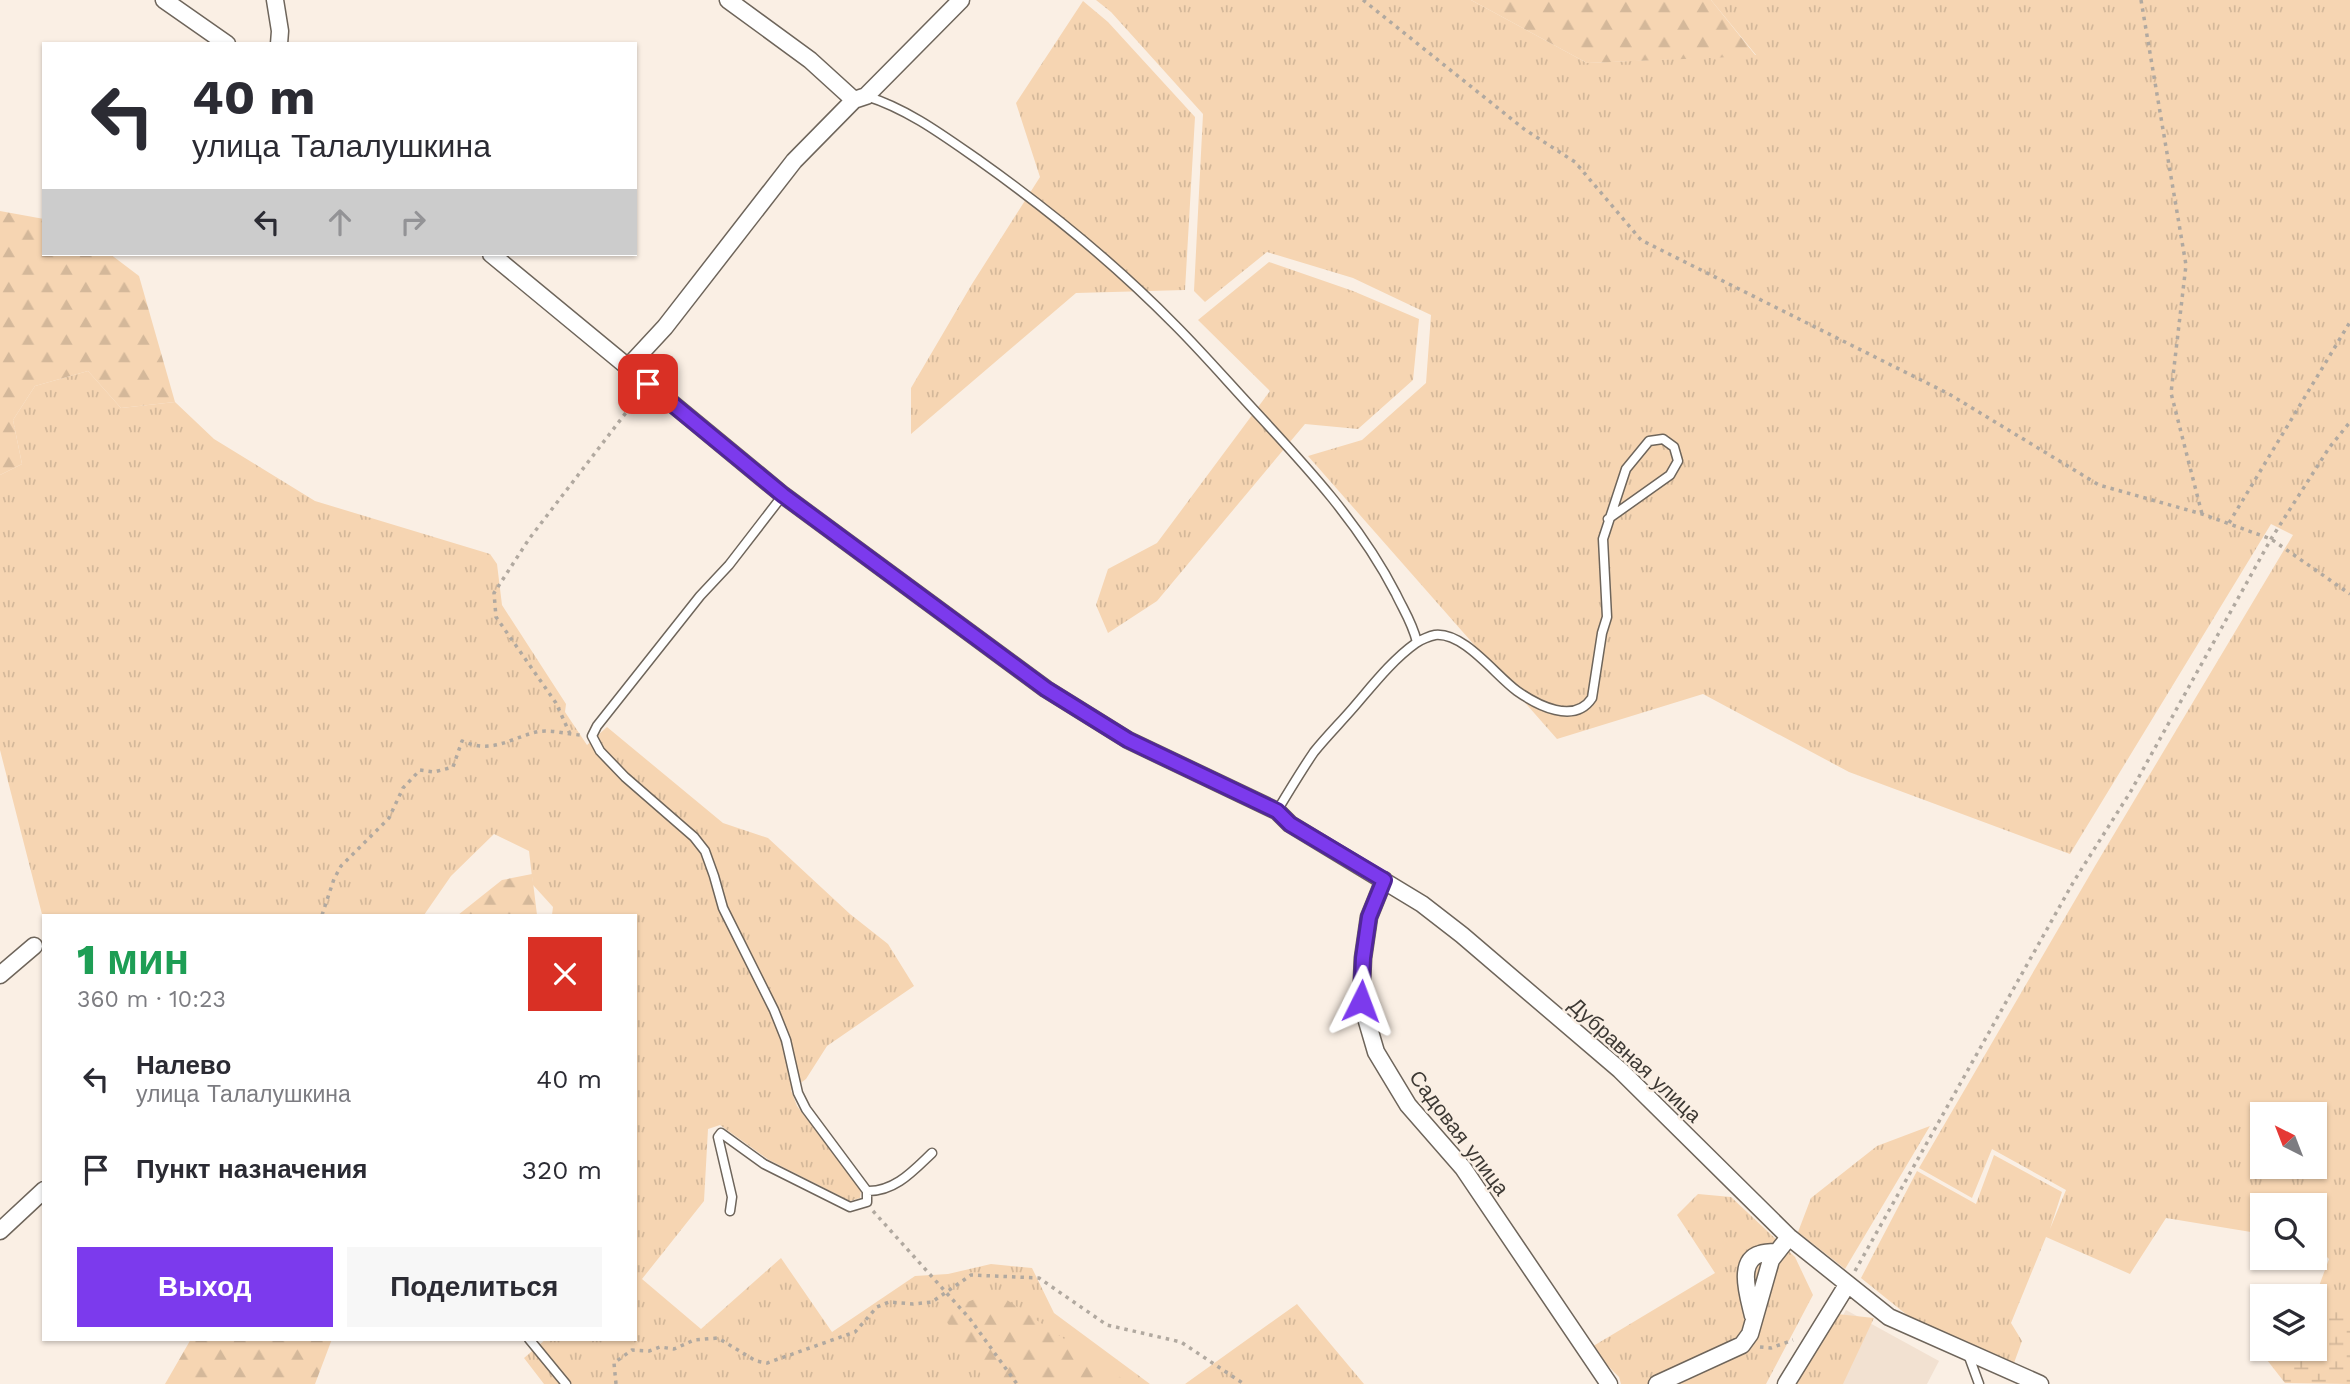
<!DOCTYPE html>
<html lang="ru">
<meta charset="utf-8">
<style>
:root{--surface:#fff;--page:#f7f7f7;--text:#2b2b33;--muted:#7c7c81;--accent:#7c3aed}
body{margin:0;font-family:"Work Sans",sans-serif;background:var(--page);color:var(--text);height:100vh;display:flex;flex-direction:column;font-size:26px;white-space:nowrap}
*{box-sizing:border-box;margin:0}
p{font-size:23px;color:var(--muted)}
.icon{flex:none;width:38px;height:38px;fill:none;stroke:currentColor;stroke-width:2;stroke-linecap:round;stroke-linejoin:round}
.map{position:relative;flex:1;overflow:hidden}
.sheet{position:absolute;left:42px;top:914px;width:595px;height:427px;display:flex;flex-direction:column;background:var(--surface);border-radius:0px;box-shadow:0 2px 5px #0004}
.sheet>*{flex:none}
.guide{position:absolute;left:42px;top:42px;width:595px;height:214px;border-radius:0px;box-shadow:0 2px 5px #0004;background:#fff;color:var(--text);overflow:hidden}
.needle{width:46px;rotate:318deg}
.buttons{position:absolute;left:2250px;top:1102px;display:grid;gap:14px}
.buttons a{display:grid;place-items:center;width:77px;height:77px;border-radius:0px;background:var(--surface);box-shadow:0 2px 5px #0004;font-size:35px}
.pin{position:absolute;display:grid;place-items:center;width:60px;height:60px;color:#fff;margin:-30px;border-radius:14px;box-shadow:0 4px 10px #0006}
.me{position:absolute;width:77px;margin:-38px;rotate:3deg;stroke-linejoin:round;filter:drop-shadow(0 0 5px #0008)}
.turn{display:flex;align-items:center;gap:24px;height:147px;padding:0 35px;font-size:32px}
.turn .icon{width:91px;height:91px;stroke-width:2.5}
.turn b{display:block;font-size:49px;line-height:60px}
.lanes{display:flex;align-items:center;height:66px;padding:0 35px;background:#0003;justify-content:center;gap:35px;direction:ltr}
.lanes .off{opacity:.35}
.round{display:grid;place-items:center;flex:none;width:74px;height:74px;border-radius:0px;background:var(--page)}
.head{display:flex;align-items:center;justify-content:space-between;height:119px;padding:0 35px}
h1{font-size:42px;font-weight:800;line-height:52px;color:#1e9e55}
.button{display:flex;gap:14px;margin-top:auto;padding:14px 35px}
.button a{flex:1;height:80px;border-radius:0px;background:var(--accent);color:#fff;font-size:28px;font-weight:800;line-height:80px;text-align:center}
.button a+a{background:var(--page);color:var(--text)}
ul{padding:0;list-style:none}
li{display:flex;align-items:center;gap:21px;height:91px;padding:0 35px}
li div{flex:1}
li b{display:block;font-size:26px}
li em{font-style:normal}
.map>svg:first-child{display:block}
.built{fill:#f2e1d1}
.grass{fill:url(#grass-tufts);fill-rule:evenodd}
.forest{fill:url(#forest-firs)}
.wetland{fill:url(#wetland-marsh)}
.lines{fill:none;stroke-linecap:round;stroke-linejoin:round}
.service-casing{stroke:#6e655b;stroke-width:11}
.minor-casing{stroke:#6e655b;stroke-width:19}
.path{stroke:#b1a9a0;stroke-width:3.5;stroke-dasharray:3.5 5;stroke-linecap:butt}
.service{stroke:#fff;stroke-width:8}
.minor{stroke:#fff;stroke-width:16}
.route-casing{stroke:#51269a;stroke-width:18}
.route{stroke:#7c3aed;stroke-width:12}
.labels{text-anchor:middle;stroke-width:5;stroke-linejoin:round;paint-order:stroke}
.street-label{font-size:21px;fill:#3d3934;stroke:#faefe4}
</style>
<div class="map">
<svg width="2350" height="1384" viewBox="0 0 2350 1384">
<defs>
<pattern id="grass-tufts" width="24" height="20" patternUnits="userSpaceOnUse" patternTransform="scale(1.75)"><rect width="24" height="20" fill="#f6d5b2"/><path d="M3 7l-1-3M5 7V3M7 7l1-3M15 17l-1-3M17 17v-4M19 17l1-3" fill="none" stroke="#d4b89a"/></pattern>
<pattern id="forest-firs" width="22" height="20" patternUnits="userSpaceOnUse" patternTransform="scale(1.75)"><rect width="22" height="20" fill="#f6d5b2"/><path d="M5 1l3.5 6h-7zM16 11l3.5 6h-7z" fill="#d4b89a"/></pattern>
<pattern id="wetland-marsh" width="20" height="14" patternUnits="userSpaceOnUse" patternTransform="scale(1.75)"><rect width="20" height="14" fill="#f6d5b2"/><path d="M1 5h8M5 5V1M11 12h8M15 12V8" fill="none" stroke="#d4b89a"/></pattern>
</defs>
<rect width="100%" height="100%" fill="#faefe4"/>
<!-- built -->
<path class="built" d="M1846,1310L1939,1361L1927,1384H1806Z"/>
<!-- grass -->
<path class="grass" d="M1096,0H1471L1587,63L1756,55L1711,0H2350V1358L2315,1344V1297L2329,1259L2315,1245V1206H2263V1234L2166,1218L2130,1274L2046,1237L2011,1323L2022,1341L2014,1363L1917,1323L1861,1278L1917,1171L1976,1204L1994,1155L2062,1192L2050,1229L2066,1190L1992,1149L1972,1198L1919,1168L2095,866L2293,535L2271,524L2070,854L1849,772L1703,694L1557,739L1308,456L1362,440L1426,383L1431,315L1353,278L1267,252L1205,302L1194,291L1203,114L1111,12ZM2263,1115H2315V1167H2263Z
M1083,1L1108,22L1195,117L1185,290L1076,293L911,434V388L972,284L1040,177L1016,103Z
M1269,262L1353,291L1419,319L1413,380L1358,429L1305,424L1157,601L1108,633L1096,605L1108,569L1157,543L1270,391L1198,320Z
M88,371L121,408L175,402L214,439L315,501L490,554L497,564L502,605L566,704L565,712L587,745L607,727L723,823L768,838L850,914L888,944L914,986L827,1046L806,1079L791,1090L797,1106L861,1190L860,1198L850,1201L769,1160L720,1125L708,1129L704,1201L642,1279L701,1329L781,1258L832,1332L915,1276L948,1274L991,1264L1032,1268L1054,1313L1150,1384H544L524,1358L546,1339H635V915H552L553,907L533,885L529,851L494,834L451,876L424,915H44V922L0,750V475L22,464L13,420L35,386Z
M1930,1126L1845,1269L1798,1232L1811,1198L1877,1146Z
M1698,1194L1731,1197L1795,1257L1813,1295L1766,1384H1621L1619,1377L1590,1348L1715,1273L1677,1215Z
M1297,1304L1364,1384H1185Z
M1837,1314L1874,1318L1843,1384H1796Z"/>
<!-- forest -->
<path class="forest" d="M1471,0H1711L1756,56L1587,63Z
M0,211L44,219V254H110L139,276L175,402L121,408L88,371L35,386L13,420L22,464L0,475Z
M532,874L537,915H458L502,880Z
M994,1291L1130,1384H987L941,1313Z
M191,1339H332L315,1384H165Z"/>
<!-- wetland -->
<path class="wetland" d="M2325,1311L2350,1313V1384L2285,1383L2267,1360L2282,1349H2313L2324,1352L2331,1335Z"/>
<g class="lines">
<defs>
<path id="service" d="M866,96C908,109 944,136 980,161C1049,210 1116,265 1175,325C1202,352 1228,382 1254,410C1307,467 1360,524 1396,594C1404,611 1412,622 1417,642
M1277,811C1289,791 1301,771 1314,752C1326,737 1340,723 1353,708C1372,686 1392,660 1416,643C1420,640 1430,636 1435,635C1464,632 1495,675 1517,691C1537,705 1574,725 1592,698L1602,633L1607,617L1603,539L1626,469L1649,441L1663,439L1674,447L1678,461L1670,475L1608,519
M867,1191C895,1192 914,1170 932,1153
M730,1211L732,1197L718,1137L721,1133L764,1164L850,1207L867,1202V1191L806,1109L798,1093L786,1040L774,1010L723,908L714,876L705,851L694,837L625,777L600,751L592,736L597,726L700,596L729,565L783,495
M529,1339L566,1384
M1968,1354L1979,1384"/>
<path id="minor" d="M164,0L227,44
M275,0L280,31L279,44
M728,0L810,60L854,100
M491,254L783,495L1046,689L1128,740L1277,811L1290,824L1422,904L1462,935L1620,1070L1789,1237L1889,1317L2040,1384
M627,368L665,327L794,161L854,100L866,96L961,0
M1384,880L1369,917L1363,958L1361,1001L1376,1052L1408,1105L1463,1168L1609,1384
M0,975L34,946
M0,1231L44,1190
M1753,1316C1749,1298 1736,1261 1760,1254C1765,1252 1772,1252 1777,1252
M1657,1384L1742,1345L1750,1334L1771,1260L1789,1237
M1786,1384L1847,1285"/>
</defs>
<!-- service casing -->
<use href="#service" class="service-casing"/>
<!-- minor casing -->
<use href="#minor" class="minor-casing"/>
<!-- path -->
<path class="path" d="M1363,0L1524,129L1575,162L1641,240L1949,394L2099,485L2202,514L2271,539L2350,594
M2141,0L2186,265L2171,393L2202,514
M2229,523L2350,322
M570,734L556,703L496,617L494,593L529,539L638,397
M322,915L334,879L341,866L389,818L403,788L420,770L434,772L453,767L462,741C492,754 509,739 536,732C549,729 567,734 580,735
M873,1211L970,1319L1017,1384
M1855,1271L2074,881L2131,791L2271,539L2329,448L2350,422
M1760,1347L1771,1348L1793,1340
M616,1384L614,1363L632,1350L649,1351L660,1347L674,1349L694,1340L718,1338L756,1361L767,1363L855,1332L877,1307L889,1302L913,1304L932,1302L971,1275L1039,1278L1107,1325L1181,1342L1244,1384"/>
<!-- service -->
<use href="#service" class="service"/>
<!-- minor -->
<use href="#minor" class="minor"/>
</g>
<g class="lines">
<defs>
<path id="route" d="M648,384L783,495L1046,689L1128,740L1277,811L1290,824L1384,880L1369,917L1363,958L1361,1001"/>
</defs>
<!-- route casing -->
<use href="#route" class="route-casing"/>
<!-- route -->
<use href="#route" class="route"/>
</g>
<g class="labels">
<!-- street labels -->
<g class="street-label">
<text transform="translate(1635 1060) rotate(43)" y="7">Дубравная улица</text>
<text transform="translate(1459 1133) rotate(53)" y="7">Садовая улица</text>
</g>
</g>
</svg>
<div class="buttons">
<a><svg class="needle" viewBox="-14 -14 28 28"><path d="M0-13l5 13h-10z" fill="#e53935"/><path d="M0 13l5-13h-10z" fill="#7c7c81"/></svg></a>
<a><svg class="icon" aria-label="search" viewBox="0 0 24 24"><circle cx="10" cy="10" r="6"/><path d="M15 15l6 6"/></svg></a>
<a><svg class="icon" aria-label="layers" viewBox="0 0 24 24"><path d="M12 4l9 5-9 5-9-5zM3 14l9 5 9-5"/></svg></a>
</div>
<div class="pin" style="left:648px;top:384px;background:#d93025"><svg class="icon" aria-label="arrive" viewBox="0 0 24 24"><path d="M6 21V4h12l-3 4 3 4H6"/></svg></div>
<svg class="me" style="left:1361px;top:1001px" viewBox="-20 -20 40 40"><path d="M0-17L14 15 0 8-14 15z" fill="#7c3aed" stroke="#fff" stroke-width="4"/></svg>
<div class="guide">
<div class="turn"><svg class="icon" aria-label="left" viewBox="0 0 24 24"><path d="M17 20v-9H6M10 6l-5 5 5 5"/></svg><div><b>40 m</b>улица Талалушкина</div></div>
<div class="lanes"><svg class="icon" aria-label="left" viewBox="0 0 24 24"><path d="M17 20v-9H6M10 6l-5 5 5 5"/></svg><svg class="icon off" aria-label="ahead" viewBox="0 0 24 24"><path d="M12 20V5M6 11l6-6 6 6"/></svg><svg class="icon off" aria-label="right" viewBox="0 0 24 24"><path d="M7 20v-9h11M14 6l5 5-5 5"/></svg></div>
</div>
<section class="sheet">
<div class="head"><div><h1>1 мин</h1><p>360 m · 10:23</p></div><a class="round" style="background:#d93025;color:#fff"><svg class="icon" aria-label="close" viewBox="0 0 24 24"><path d="M6 6l12 12M18 6L6 18"/></svg></a></div>
<ul>
<li><svg class="icon" aria-label="left" viewBox="0 0 24 24"><path d="M17 20v-9H6M10 6l-5 5 5 5"/></svg><div><b>Налево</b><p>улица Талалушкина</p></div><em>40 m</em></li>
<li><svg class="icon" aria-label="arrive" viewBox="0 0 24 24"><path d="M6 21V4h12l-3 4 3 4H6"/></svg><div><b>Пункт назначения</b></div><em>320 m</em></li>
</ul>
<div class="button"><a>Выход</a><a>Поделиться</a></div>
</section>
</div>
